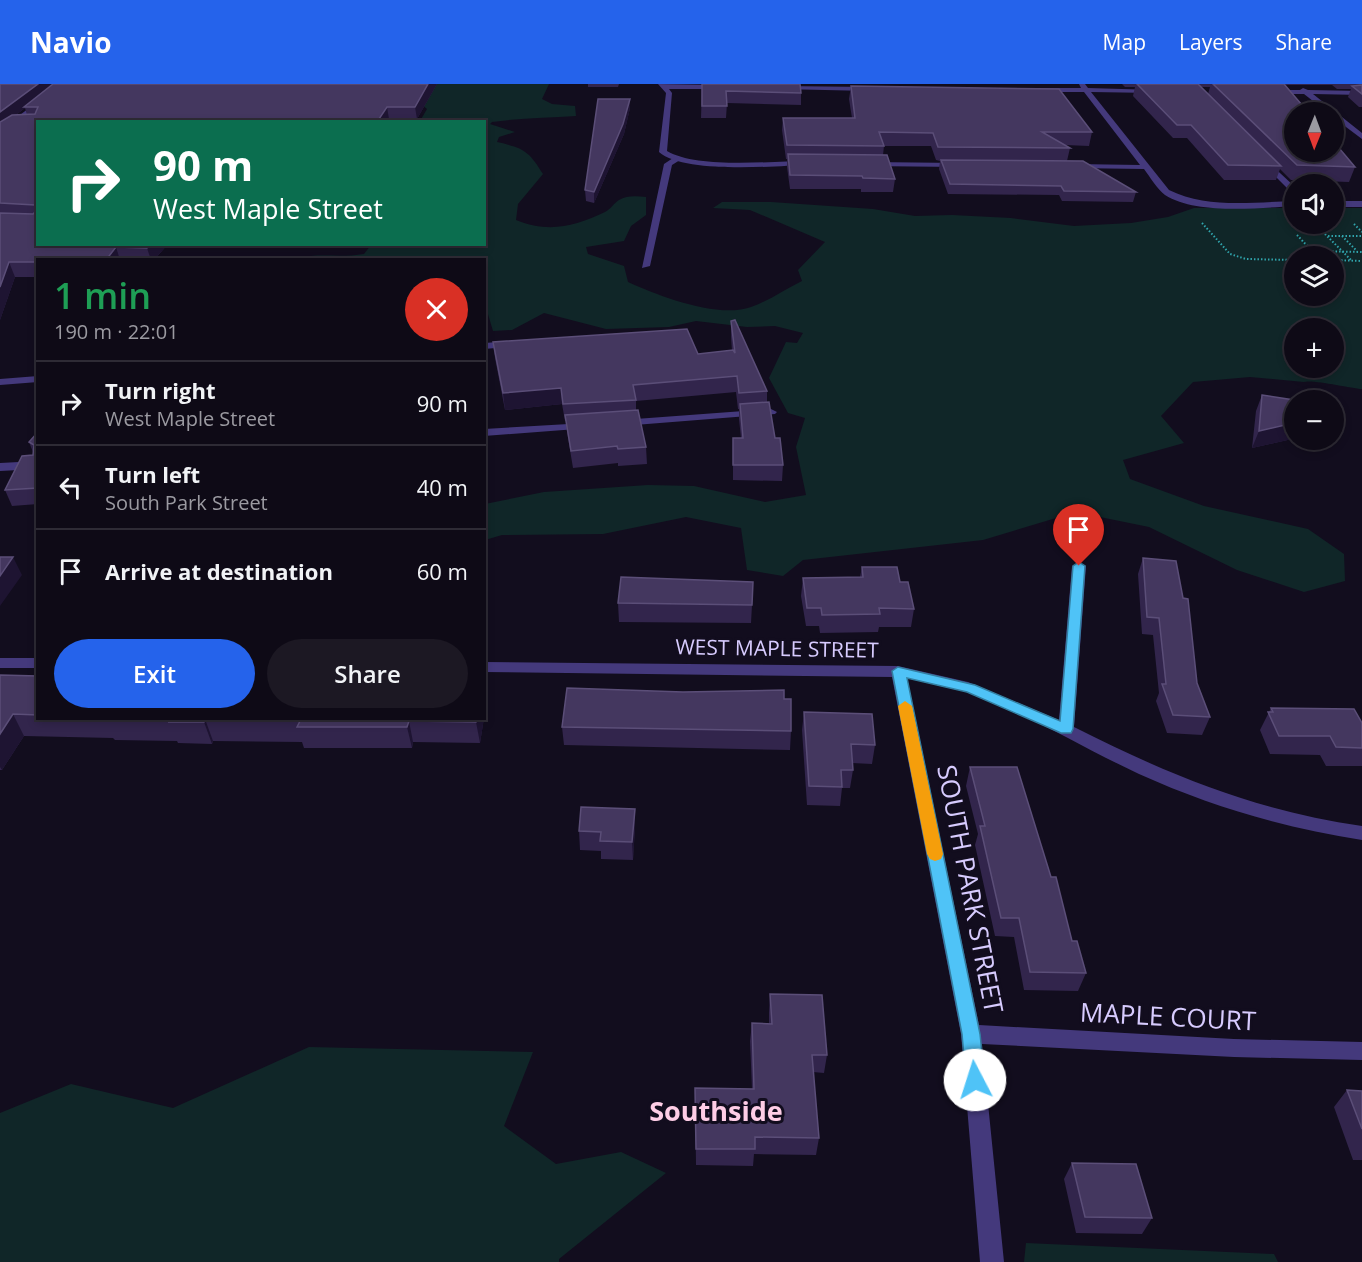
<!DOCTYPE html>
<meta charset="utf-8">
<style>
:root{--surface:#0e0a16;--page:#1c1823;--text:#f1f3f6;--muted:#9b9aa1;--line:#2e2b35;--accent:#2563eb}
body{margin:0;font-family:"Open Sans",sans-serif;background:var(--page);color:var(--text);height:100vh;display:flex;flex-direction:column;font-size:22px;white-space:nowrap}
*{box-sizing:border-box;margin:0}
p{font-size:20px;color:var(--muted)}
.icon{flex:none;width:33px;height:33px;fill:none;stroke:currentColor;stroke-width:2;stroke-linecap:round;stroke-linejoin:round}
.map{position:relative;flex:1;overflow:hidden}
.details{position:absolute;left:36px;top:174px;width:450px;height:462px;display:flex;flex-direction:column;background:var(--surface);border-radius:0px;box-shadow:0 3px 9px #0003,0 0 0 2px var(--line)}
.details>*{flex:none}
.banner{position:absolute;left:36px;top:36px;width:450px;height:126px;border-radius:0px;box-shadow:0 3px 9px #0003,0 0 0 2px var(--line);background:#0b6e4f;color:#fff;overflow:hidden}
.needle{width:39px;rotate:181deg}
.fabs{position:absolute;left:1284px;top:18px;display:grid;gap:12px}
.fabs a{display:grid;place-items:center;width:60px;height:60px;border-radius:50%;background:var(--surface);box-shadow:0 3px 9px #0003,0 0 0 2px var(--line);font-size:30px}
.pin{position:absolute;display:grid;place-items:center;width:51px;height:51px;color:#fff;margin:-62px -26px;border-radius:50% 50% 50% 0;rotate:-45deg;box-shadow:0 0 6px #0007}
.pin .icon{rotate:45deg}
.me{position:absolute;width:66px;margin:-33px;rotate:355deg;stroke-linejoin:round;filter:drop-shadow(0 0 4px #0008)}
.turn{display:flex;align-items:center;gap:21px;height:126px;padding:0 18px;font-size:27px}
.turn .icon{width:78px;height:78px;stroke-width:2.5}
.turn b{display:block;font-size:42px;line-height:51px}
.round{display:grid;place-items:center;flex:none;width:63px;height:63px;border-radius:32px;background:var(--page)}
.headline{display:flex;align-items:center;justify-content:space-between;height:102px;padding:0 18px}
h1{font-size:36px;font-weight:600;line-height:45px;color:#1e9e55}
.action{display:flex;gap:12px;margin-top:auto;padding:12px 18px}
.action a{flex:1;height:69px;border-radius:36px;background:var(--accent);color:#fff;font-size:24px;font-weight:600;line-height:69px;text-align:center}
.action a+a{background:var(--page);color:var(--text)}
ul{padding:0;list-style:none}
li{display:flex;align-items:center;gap:18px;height:84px;padding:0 18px;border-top:2px solid var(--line)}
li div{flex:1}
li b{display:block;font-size:22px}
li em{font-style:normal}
header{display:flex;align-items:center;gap:36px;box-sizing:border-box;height:84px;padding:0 30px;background:var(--accent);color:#fff}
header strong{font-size:28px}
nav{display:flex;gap:33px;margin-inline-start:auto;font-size:21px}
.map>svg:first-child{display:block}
.green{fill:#102628;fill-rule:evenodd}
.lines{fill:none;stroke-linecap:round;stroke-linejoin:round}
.path{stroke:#30a5ad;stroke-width:2;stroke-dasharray:1.5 2;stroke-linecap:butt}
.service{fill:#44397c;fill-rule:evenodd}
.minor{fill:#44397c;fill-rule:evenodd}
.wall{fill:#32254c;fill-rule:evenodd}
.shaded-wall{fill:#1e1432}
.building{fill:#44375f;stroke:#5b4e78;stroke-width:1.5}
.route{fill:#4fc3f7;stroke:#337fa1;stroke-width:1.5}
.slow{fill:#f59e0b}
.labels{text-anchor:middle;stroke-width:6;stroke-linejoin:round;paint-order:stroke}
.street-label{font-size:21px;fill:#d7cbfe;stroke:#120d1e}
.near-street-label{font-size:26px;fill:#d7cbfe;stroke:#120d1e}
.near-neighbourhood-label{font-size:27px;font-weight:bold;fill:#fecde6;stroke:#120d1e}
</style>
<header>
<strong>Navio</strong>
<nav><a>Map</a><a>Layers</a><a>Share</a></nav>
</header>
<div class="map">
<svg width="1362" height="1178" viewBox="0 0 1362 1178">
<rect width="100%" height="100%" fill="#120d1e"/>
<!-- green -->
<path class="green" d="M316,0H549L542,15L552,20L575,22L576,32C548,34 520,34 492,38L490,40L515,48L499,53L497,58C524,64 529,67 543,90L518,120L516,136C548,149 574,143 605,128C611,125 614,119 619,116C627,111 637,112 646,113V131L631,142L624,157L586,163L588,170L624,182L628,198C659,212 718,235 751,223C769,217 785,205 802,197L798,186L825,158L750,126L713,124L722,118H771L873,125L915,132L952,131L1011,134L1074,142L1131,139L1168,133L1194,124H1294V140H1334V124H1362V305C1350,304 1311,295 1304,298L1250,293L1193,298L1161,332L1184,359L1123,376L1130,395L1204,422L1308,445L1344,470L1345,497L1304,508L1237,486L1149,443L1100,433L1066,431L983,456L803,476L783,492L747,486L741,444L686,433L603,450L502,451L485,456V420L544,408L648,401L694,402L765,418L806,411L796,363L805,334L788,329L769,294L786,258L797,259L803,249L775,242L747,243L696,237L669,243L606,245L544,229L512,246L493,247L485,220L484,176H394L395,173L383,172L371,176L297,174C319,169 341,174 364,170L371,161L484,160V38L420,37L427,25L421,20ZM1294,172H1334V212H1294ZM1294,244H1334V284H1294Z
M309,963L533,968L504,1042L556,1080L621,1068L666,1089L559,1175V1178H0V1029L71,1000L173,1024Z
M1026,1159L1274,1170L1278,1178H1024Z"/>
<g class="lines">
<!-- path -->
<path class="path" d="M1202,139L1230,170L1246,175L1294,176
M1354,140L1362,148
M1320,145L1352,177
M1297,151L1312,167L1362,168
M1328,152H1362
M1342,152L1357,167
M1334,176L1362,177"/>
<!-- service -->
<path class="service" d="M673,74L680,76L672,81L650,182L642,184L664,80Z
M1265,75L1294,102V108H1291L1262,79L1261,77Z"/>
<!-- minor -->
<path class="minor" d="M61,0H68L0,52V46Z
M658,0L722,1L725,3L722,5H669L672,9L667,67C697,85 771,77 807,77L811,79L807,81C773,82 684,90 659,68L666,9Z
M1079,0H1085L1088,4L1156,6L1154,9L1091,8L1169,106C1207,125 1253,118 1294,117V122C1259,124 1196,131 1165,111C1157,105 1150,93 1144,85L1071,84L1070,82L1074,80L1140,81L1084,8H1040L1037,6L1040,4H1081Z
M782,2L869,3L872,5L869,7L780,5Z
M1303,4L1308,6L1362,7V11L1313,10L1362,49V55L1334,34V28H1327L1304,10H1271L1268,8L1271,6H1300Z
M870,78L960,79L964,81L960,83L867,82L866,80Z
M1334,117H1362V123H1334Z
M514,257L519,260L518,262L484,265V259Z
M38,292V298L0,301V295Z
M771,325L777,328L775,330L622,342L616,339L622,336Z
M586,339L590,340V344L484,352V345Z
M38,377V385L0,387V379Z
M1079,478L1086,482L1074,643C1169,691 1256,727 1362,742V756C1284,744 1210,722 1139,690C1064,655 991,605 907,594L979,941L1234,955L1362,958V976L1234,973L982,960L1004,1178H980L961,950L892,593L484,588V578L898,582L968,598L1059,636L1072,482Z
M0,574H38V584H0Z"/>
</g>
<!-- wall -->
<path class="wall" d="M0,0H437L417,35H389L387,38H38V160H168L154,176H38V193H15L0,236ZM25,24L27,31H16Z
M588,0H619L618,3H588Z
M702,0L801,9V21L727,19L726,34H701Z
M1122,0H1362V23H1359L1348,13L1351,5H1337L1332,1H1285L1355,83L1349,98L1291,96L1280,85L1276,96H1224L1187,54H1173L1133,12L1135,3H1125ZM1201,3H1210L1208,10Z
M851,2L1092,48L1089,62L1065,61L1070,64L1067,77L1136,108L1133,118L1062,117L1059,111L948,110L939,85L940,77L936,76L931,62H884L883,71L895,95L893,108H861V105H790L787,83V75H786L782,46L783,34H852L849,15Z
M630,15V24L624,50L594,119L586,117L585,106Z
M731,237L767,307V318L775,354L783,381L782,397L733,396V354H741L739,335V325H738L736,308L636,317V326L646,363L647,380L618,382V379L573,384L567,348L566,337H565L562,320L505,326L495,274L493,258L698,270L732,267L731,253Z
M1262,311L1292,355L1252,364L1256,327Z
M38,348V420L12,422L5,406L33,371V368L29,358Z
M1143,474L1197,599L1210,633L1202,651L1167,649L1156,617L1159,609L1153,551L1142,550L1138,490Z
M862,483L900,498L914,525L911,543H879L878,548L820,549L819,542H806L801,512L803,494L860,493Z
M618,519L752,521L751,539L619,538Z
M0,591L38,592V634H484L480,659L413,658L412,664H304L302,658L213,657L212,660L178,659L177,657L115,656L113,654L24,652L2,686H0Z
M784,615L791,647L790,666L564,661L562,643Z
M1271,624L1362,639V682H1326L1320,671L1270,670L1260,646Z
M804,628L875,661L872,680L852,679L853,686L850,704H842L840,722L807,721L802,646Z
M970,683L1051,793L1072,857L1086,889L1078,907L1024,906L1014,853L995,852L975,761L978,750L966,702Z
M635,725V743L633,776L601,775V767L580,766L579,747Z
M770,910L827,971L824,989L813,988L819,1054L816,1071L754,1070L753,1082L696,1081L695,1004L752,1005L750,957L752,939L769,940V928Z
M1347,1006L1362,1007V1076H1353L1334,1023Z
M1072,1079L1152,1134L1142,1150L1076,1149L1064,1095Z"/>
<!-- shaded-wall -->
<path class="shaded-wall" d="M38,0H57L24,23L25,24L0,43V28Z
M428,0H437L417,35L415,23Z
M630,15V24L624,50L594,119V108Z
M387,23L389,35L387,38H377Z
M150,160H168L154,176H151L147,164Z
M116,163L120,176H106Z
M9,178L15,193L0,236V203Z
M561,304L562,320L505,326L503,309Z
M1294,339V349L1292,355L1252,364L1259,347Z
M13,473L22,491L0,522V492Z
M484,611L486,620L484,629Z
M13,630L24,652L2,686L0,683V650Z
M477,634H484L480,659L476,638Z
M205,635L213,657L212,660L204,638Z
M409,637L413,658L412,664L407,643Z
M635,725V743L633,776L632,758Z"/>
<!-- building -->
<path class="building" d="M0,0H38L0,28Z
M53,0H428L415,23H387L377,38H38V160H150L147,164L116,163L106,176H38V178H9L0,203V129L33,130L35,128V121L0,119V38L12,31L35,30L38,23H24Z
M702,0H800L801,9L726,7L727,22H702Z
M1137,0H1198L1281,82L1228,81L1191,41H1177Z
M1213,0H1284L1308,28H1294V68H1334V58L1355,83L1297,81Z
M1362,1V10L1352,2Z
M851,2L1059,5L1092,48H1042L1070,64L938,63L933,49L879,48L884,62L787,61L783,34H855Z
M598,15H630L623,40L594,108L585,106Z
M788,70L887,71L895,95L863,94L862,92L790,91Z
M941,76L1083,77L1136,108L1064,107L1061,102L950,100Z
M735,236L767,307L739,309L737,292L633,301L636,316L563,320L561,304L503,309L493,258L687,245L698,270L733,266L735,269L731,237Z
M1262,311L1294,316V339L1259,347Z
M769,318L775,354H780L783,381H733V354H743L740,320Z
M638,326L646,363L618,365L617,362L571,367L565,331Z
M38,348V404L5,406L22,372L33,371L34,361L29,358Z
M0,473H13L0,492Z
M1143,474L1176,477L1183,514L1188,515L1197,599L1210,633L1173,631L1162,600H1166L1159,534L1147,533Z
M862,483H897L900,498H908L914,525L879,524L880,530L822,531L821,524H807L803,494L863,493Z
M621,493L753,498L752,521L618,519Z
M0,591L38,592V631L13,630L0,650Z
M567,604L683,608L784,606V615H791V647L562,643Z
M1271,624L1354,625L1362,639V664L1336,663L1330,652H1279L1268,628H1273Z
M804,628L872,630L875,661L851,660L853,686H841L842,703L809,702Z
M105,634H477L476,638L409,637L407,643H297L300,637L205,635L204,638H169L170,636Z
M970,683H1017L1051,793H1056L1072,857H1077L1086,889L1030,888L1019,834H1001L980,742H985Z
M581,723L635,725L632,758L600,757L601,748L579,747Z
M770,910L822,911L827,971H812L819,1054L755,1053V1065H696L695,1004L754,1005L752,939L772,940Z
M1347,1006L1362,1007V1045Z
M1072,1079L1136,1080L1152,1134L1085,1133Z"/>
<!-- route -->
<path class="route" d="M1079,478L1085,482L1073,645L1071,649H1061L967,608L907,594L980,950L985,996L982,1002L975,1005L969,1002L966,996L962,950L892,587L898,583L975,601L1060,637L1073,482Z"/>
<!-- slow -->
<path class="slow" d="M905,617L912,622L943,770L941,775L935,777L930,775L927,770L898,622Z"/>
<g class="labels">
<!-- street labels -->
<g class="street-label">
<text transform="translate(777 565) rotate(1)" y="7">WEST MAPLE STREET</text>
</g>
<!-- near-street labels -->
<g class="near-street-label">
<text transform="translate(970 805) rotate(79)" y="9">SOUTH PARK STREET</text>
<text transform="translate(1168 933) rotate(3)" y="9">MAPLE COURT</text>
</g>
<!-- near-neighbourhood labels -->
<g class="near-neighbourhood-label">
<text x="716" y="1037">Southside</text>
</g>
</g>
</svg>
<div class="fabs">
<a><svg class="needle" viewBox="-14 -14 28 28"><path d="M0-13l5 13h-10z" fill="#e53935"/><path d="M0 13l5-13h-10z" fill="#9b9aa1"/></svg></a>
<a><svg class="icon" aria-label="sound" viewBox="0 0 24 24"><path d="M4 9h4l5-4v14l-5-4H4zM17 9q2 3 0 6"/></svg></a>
<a><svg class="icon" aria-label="layers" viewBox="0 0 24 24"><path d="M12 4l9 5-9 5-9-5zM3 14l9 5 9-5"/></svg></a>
<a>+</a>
<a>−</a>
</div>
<div class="pin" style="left:1079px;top:482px;background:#d93025"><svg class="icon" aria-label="arrive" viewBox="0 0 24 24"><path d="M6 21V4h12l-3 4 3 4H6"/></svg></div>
<svg class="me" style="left:975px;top:996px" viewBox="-20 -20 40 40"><circle r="19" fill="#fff"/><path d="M0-13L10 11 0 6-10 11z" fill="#4fc3f7"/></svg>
<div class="banner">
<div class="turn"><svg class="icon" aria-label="right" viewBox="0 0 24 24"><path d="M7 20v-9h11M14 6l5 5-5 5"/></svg><div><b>90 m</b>West Maple Street</div></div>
</div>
<section class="details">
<div class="headline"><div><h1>1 min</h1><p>190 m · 22:01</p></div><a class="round" style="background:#d93025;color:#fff"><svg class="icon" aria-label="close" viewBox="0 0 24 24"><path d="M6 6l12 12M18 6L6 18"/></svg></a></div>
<ul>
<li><svg class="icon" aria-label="right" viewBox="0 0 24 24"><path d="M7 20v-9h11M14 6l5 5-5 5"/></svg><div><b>Turn right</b><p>West Maple Street</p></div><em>90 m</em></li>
<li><svg class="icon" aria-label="left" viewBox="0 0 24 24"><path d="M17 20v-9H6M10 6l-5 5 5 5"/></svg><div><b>Turn left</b><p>South Park Street</p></div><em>40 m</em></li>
<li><svg class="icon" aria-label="arrive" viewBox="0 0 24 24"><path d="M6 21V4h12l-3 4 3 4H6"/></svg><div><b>Arrive at destination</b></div><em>60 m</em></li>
</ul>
<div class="action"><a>Exit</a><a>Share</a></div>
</section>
</div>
